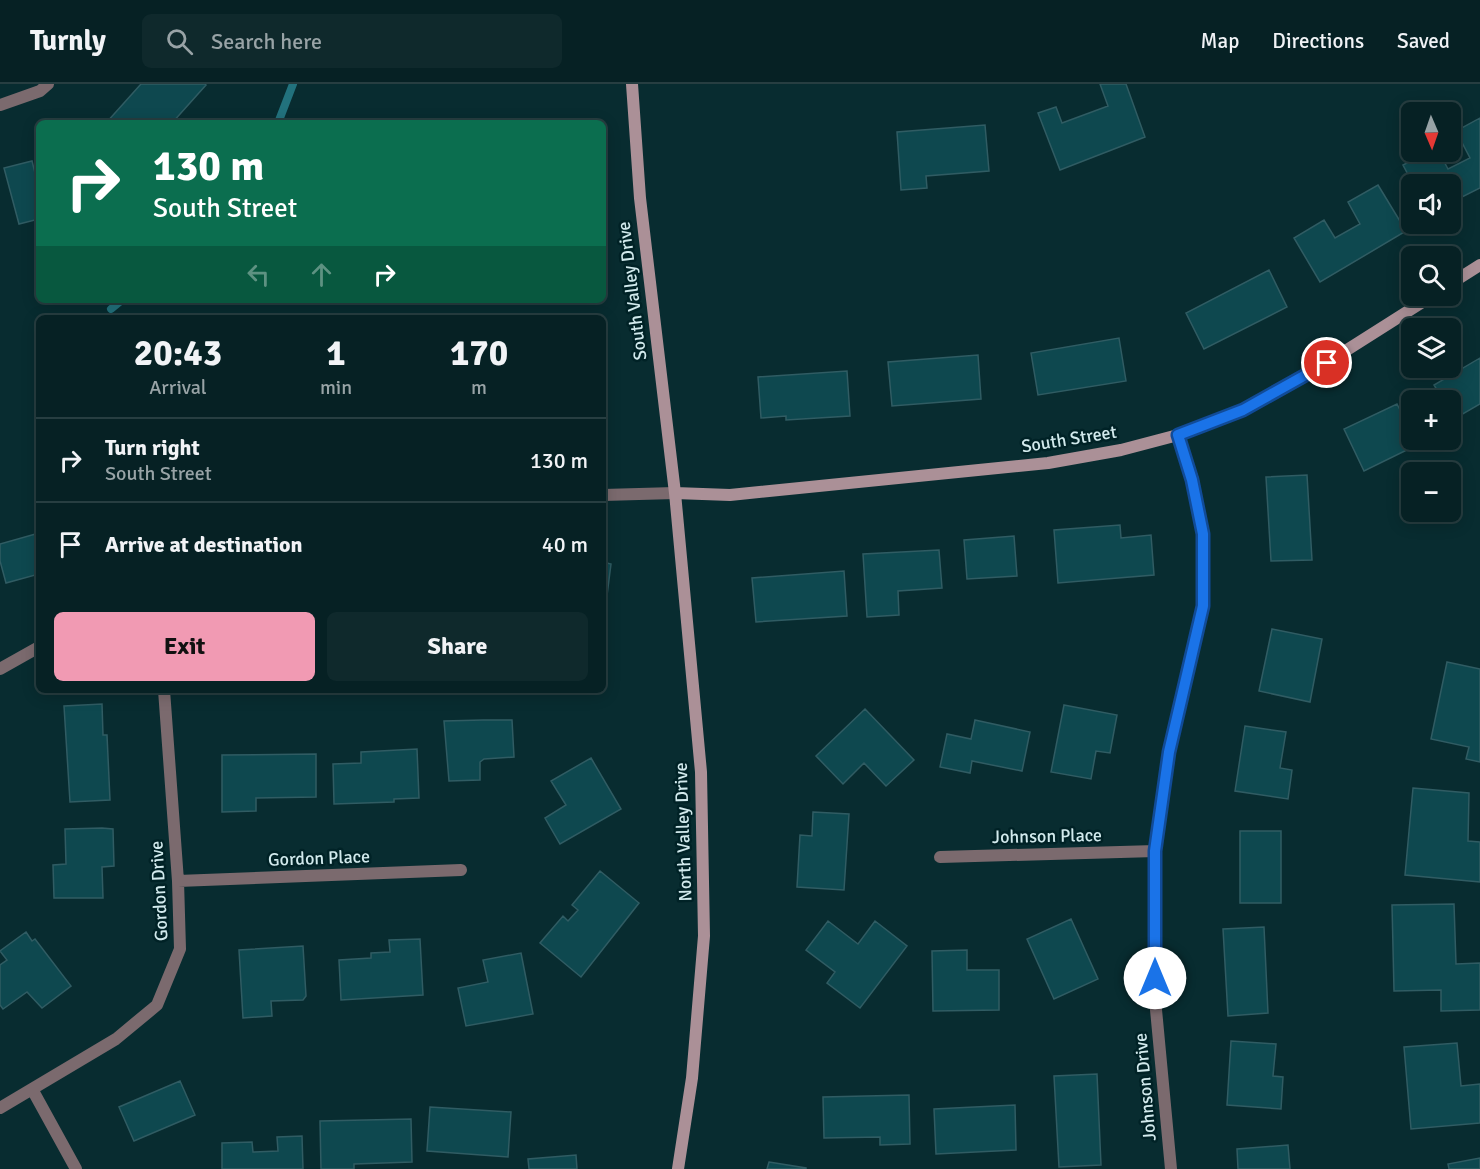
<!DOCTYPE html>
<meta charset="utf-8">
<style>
:root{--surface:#062124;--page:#0f292c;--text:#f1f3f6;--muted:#98a3a6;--line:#273e41;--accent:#f19ab3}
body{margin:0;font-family:Signika,sans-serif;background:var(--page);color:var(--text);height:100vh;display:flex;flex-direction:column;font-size:22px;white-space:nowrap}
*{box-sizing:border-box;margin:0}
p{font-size:20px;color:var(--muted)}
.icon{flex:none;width:33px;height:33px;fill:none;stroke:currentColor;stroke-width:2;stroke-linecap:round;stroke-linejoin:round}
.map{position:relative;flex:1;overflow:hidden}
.sheet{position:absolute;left:36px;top:231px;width:570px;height:378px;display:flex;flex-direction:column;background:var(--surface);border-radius:9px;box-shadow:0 3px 15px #0003,0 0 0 2px var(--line)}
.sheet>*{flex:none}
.guide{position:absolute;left:36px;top:36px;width:570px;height:183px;border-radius:9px;box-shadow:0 3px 15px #0003,0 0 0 2px var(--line);background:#0b6e4f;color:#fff;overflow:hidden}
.needle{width:39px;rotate:178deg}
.controls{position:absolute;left:1401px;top:18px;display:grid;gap:12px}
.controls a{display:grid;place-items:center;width:60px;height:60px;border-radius:9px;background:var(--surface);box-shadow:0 3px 15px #0003,0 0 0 2px var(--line);font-size:30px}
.pin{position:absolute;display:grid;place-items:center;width:51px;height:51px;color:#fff;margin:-26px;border:3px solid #fff;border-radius:50%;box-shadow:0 2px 6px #0007}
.me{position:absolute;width:66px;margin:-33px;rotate:0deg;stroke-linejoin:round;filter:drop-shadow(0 0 4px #0008)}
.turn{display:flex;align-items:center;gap:21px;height:126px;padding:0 18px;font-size:27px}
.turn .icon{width:78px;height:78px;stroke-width:2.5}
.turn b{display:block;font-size:42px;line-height:51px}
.lanes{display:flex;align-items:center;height:57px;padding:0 18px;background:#0003;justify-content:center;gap:30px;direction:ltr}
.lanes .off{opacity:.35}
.eta{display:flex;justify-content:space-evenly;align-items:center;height:102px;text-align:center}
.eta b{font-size:36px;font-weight:700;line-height:42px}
.primary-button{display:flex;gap:12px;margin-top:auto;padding:12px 18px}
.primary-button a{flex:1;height:69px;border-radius:9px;background:var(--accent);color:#111;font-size:24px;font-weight:700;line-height:69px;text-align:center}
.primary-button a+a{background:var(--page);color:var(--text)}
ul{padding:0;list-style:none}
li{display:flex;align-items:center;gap:18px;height:84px;padding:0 18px;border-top:2px solid var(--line)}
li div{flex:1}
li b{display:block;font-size:22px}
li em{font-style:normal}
header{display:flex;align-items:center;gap:36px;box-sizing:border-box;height:84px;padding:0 30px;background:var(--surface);border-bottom:2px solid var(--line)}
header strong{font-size:28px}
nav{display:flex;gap:33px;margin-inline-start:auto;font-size:21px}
.search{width:420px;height:54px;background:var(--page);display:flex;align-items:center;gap:15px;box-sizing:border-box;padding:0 21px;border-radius:9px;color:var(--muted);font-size:22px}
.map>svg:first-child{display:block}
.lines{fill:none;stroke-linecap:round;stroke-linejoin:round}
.stream{stroke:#22727d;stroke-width:8}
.building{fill:#0e484f;stroke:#305c63;stroke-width:1.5}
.street{stroke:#7b6a6e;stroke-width:12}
.secondary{stroke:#ab9097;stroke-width:12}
.route-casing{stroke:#114b97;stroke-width:15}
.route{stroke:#1a73e8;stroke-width:10}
.labels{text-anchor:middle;stroke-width:5;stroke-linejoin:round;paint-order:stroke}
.street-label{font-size:18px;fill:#d2eaed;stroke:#002226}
</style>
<header>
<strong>Turnly</strong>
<div class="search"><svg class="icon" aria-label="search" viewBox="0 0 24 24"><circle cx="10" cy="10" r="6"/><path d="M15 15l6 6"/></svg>Search here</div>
<nav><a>Map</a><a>Directions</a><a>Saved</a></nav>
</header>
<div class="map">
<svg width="1480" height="1085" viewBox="0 0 1480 1085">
<rect width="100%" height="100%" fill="#082c30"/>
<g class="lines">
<!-- stream -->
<path class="stream" d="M278,39L293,0
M111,225L122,216"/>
</g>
<!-- building -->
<path class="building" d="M141,0H205L206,1L172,39H106Z
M1100,0H1126L1145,53L1060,86L1038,29L1056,23L1062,39L1108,22Z
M1480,34V104L1462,113L1457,102L1450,105V100H1413L1403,81L1428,68H1439L1448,85L1470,74L1456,47Z
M985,41L989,87L926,92L927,104L901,106L897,48Z
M32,77L36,93L39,92V135L19,140L4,84Z
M1378,101L1406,147L1320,198L1294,154L1324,136L1335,154L1360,140L1348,118Z
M1269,186L1287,223L1204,265L1186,229Z
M1119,254L1126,297L1038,311L1031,269Z
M978,271L981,315L892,322L888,278Z
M1480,274V320L1454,335L1450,328V316H1443L1434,301Z
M847,287L850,332L786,336V332L761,334L758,293Z
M1397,320L1412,350V356L1417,361L1364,387L1344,345Z
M1307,391L1312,476L1271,477L1266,393Z
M1120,441L1121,454L1151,451L1154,491L1058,499L1054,446Z
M39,449V490L6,499L0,477V460Z
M1014,452L1017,492L967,495L964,456Z
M939,466L942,504L898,507L899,531L867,533L863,470Z
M603,478L611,480L605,527H603Z
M844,487L847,532L756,538L752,494Z
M1272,545L1322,555L1310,618L1259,607Z
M1447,578L1480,585V678L1466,675L1469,663L1431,655Z
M102,620L103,651H107L110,716L70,718L64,622Z
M1064,621L1117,631L1110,669L1096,667L1091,695L1051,688Z
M865,625L914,676L886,702L864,679L843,700L816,672Z
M483,636H512L514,673L484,675L480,678V696L449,697L444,637Z
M975,636L1030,648L1022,687L972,677L970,689L940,683L947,650L971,655Z
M1245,642L1286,648L1280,684L1292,686L1288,715L1235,707Z
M417,665L419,714L394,715V718L334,720L333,680L361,679V668Z
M316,670V713L256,714V727L222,728V671Z
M591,674L621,725L560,760L545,734L566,721L551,697Z
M1413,704L1469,709L1468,757L1480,758V798L1405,791Z
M813,728L849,730L844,806L797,803L800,751L812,752Z
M102,744L113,745L114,782L102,783L103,814H54L53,781L66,780L65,745Z
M1240,747H1281V819H1240Z
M600,787L639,819L581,893L540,859L563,832L568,837L578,826L572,821Z
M1454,820L1456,880L1480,879V926L1441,927V906L1394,907L1392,821Z
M1071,835L1098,895L1054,915L1027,855Z
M828,837L858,860L875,837L907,862L860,924L827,899L835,888L806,866Z
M1264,843L1268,929L1228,932L1223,845Z
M26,848L32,857L35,855L71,902L42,924L27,908L3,925L0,921V881L7,876L0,867Z
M420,855L423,911L341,916L339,876L371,874V869L390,868L389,856Z
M303,862L306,912L303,916L271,917L272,932L243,934L239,866Z
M967,866V886H999V926L933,927L932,867Z
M521,869L533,930L466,942L458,904L488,898L483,876Z
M1231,957L1276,960L1273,992L1283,993L1281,1025L1227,1021Z
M1457,959L1461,1002L1480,1000V1039L1411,1045L1404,963Z
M1097,990L1101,1081L1059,1083L1054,992Z
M180,997L195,1031L134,1057L119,1023Z
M909,1011L910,1060L880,1061V1053L824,1054L823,1013Z
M1015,1021L1016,1066L936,1070L934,1025Z
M430,1023L511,1028L508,1073L427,1067Z
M411,1035L412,1078L354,1080V1085H321L320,1037Z
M302,1052L303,1085H222V1059L252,1058L253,1068L278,1067L277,1053Z
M1288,1061L1290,1085H1238L1237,1065Z
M576,1071L577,1085H529L528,1075Z
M1480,1074V1085H1449L1448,1080Z
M769,1078L806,1084V1085H767Z"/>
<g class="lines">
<!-- street -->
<path class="street" d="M0,21L40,7L48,0
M603,411L675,409
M0,585L39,563
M940,773L1155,767
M178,797L461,786
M32,1005L76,1085
M0,1024L116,955L157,921L180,865L178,797L164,606
M1171,1085L1155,915V767L1169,668L1203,522V450L1193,396L1178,351"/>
<!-- secondary -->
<path class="secondary" d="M632,0L640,114L675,409L701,688L704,852L692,994L678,1085
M1450,200L1480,181
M675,409L730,411L1048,379L1121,366L1178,351L1243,326L1309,290L1432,212"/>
</g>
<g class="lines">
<defs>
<path id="route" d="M1155,894V767L1169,668L1203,522V450L1192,396L1178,351L1243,326L1327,279"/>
</defs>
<!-- route casing -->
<use href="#route" class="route-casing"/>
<!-- route -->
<use href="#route" class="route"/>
</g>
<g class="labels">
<!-- street labels -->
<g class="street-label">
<text transform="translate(632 207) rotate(-97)" y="6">South Valley Drive</text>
<text transform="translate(1069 355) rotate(-9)" y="6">South Street</text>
<text transform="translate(683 748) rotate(-92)" y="6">North Valley Drive</text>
<text transform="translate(1047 752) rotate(-1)" y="6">Johnson Place</text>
<text transform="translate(319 774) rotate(-2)" y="6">Gordon Place</text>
<text transform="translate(159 807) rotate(-93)" y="6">Gordon Drive</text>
<text transform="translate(1145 1003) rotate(-95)" y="6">Johnson Drive</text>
</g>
</g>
</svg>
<div class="controls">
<a><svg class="needle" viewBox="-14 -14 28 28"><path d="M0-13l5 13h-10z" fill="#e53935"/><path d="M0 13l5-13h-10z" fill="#98a3a6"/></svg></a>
<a><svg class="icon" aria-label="sound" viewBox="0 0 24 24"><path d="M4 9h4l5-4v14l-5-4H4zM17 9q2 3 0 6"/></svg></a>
<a><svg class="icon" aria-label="search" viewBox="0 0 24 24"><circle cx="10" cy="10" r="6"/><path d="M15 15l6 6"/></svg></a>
<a><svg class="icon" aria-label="layers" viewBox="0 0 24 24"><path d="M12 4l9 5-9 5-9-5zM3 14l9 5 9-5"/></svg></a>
<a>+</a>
<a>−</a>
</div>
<div class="pin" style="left:1327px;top:279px;background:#d93025"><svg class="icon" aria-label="arrive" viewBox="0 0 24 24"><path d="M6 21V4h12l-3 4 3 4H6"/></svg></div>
<svg class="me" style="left:1155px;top:894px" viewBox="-20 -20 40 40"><circle r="19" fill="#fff"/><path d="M0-13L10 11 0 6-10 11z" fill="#1a73e8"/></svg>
<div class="guide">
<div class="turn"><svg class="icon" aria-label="right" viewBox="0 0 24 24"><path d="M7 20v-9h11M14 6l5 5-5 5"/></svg><div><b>130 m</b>South Street</div></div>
<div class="lanes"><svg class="icon off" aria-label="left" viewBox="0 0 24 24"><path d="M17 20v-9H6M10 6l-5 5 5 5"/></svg><svg class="icon off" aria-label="ahead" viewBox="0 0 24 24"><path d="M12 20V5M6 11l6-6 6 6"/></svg><svg class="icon" aria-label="right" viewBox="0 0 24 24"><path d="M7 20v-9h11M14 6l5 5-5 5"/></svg></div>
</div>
<section class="sheet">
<div class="eta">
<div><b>20:43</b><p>Arrival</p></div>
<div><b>1</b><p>min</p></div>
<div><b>170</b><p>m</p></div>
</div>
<ul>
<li><svg class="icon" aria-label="right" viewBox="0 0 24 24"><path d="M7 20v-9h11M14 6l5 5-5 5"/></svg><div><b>Turn right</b><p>South Street</p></div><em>130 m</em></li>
<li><svg class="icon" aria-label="arrive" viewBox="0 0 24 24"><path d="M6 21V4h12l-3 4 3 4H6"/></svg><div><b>Arrive at destination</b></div><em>40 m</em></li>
</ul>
<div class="primary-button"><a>Exit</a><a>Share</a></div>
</section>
</div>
